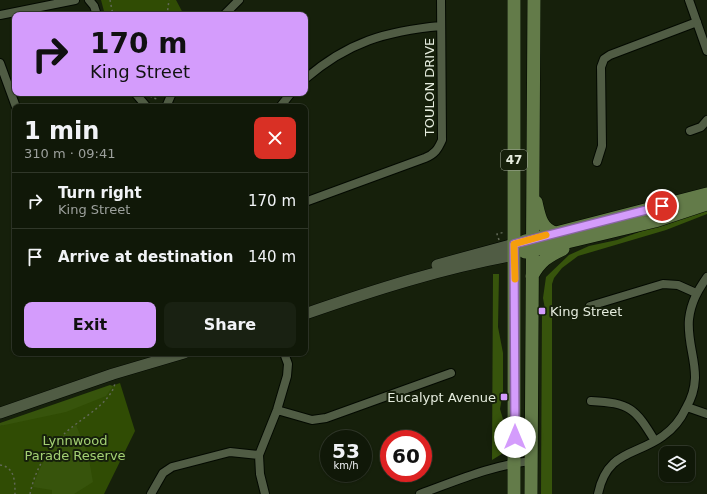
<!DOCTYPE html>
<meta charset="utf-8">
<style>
:root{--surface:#101808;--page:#192112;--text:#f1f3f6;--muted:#9ca09c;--line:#303729;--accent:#d49cfc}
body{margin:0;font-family:"DejaVu Sans",sans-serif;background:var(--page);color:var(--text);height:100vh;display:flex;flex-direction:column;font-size:15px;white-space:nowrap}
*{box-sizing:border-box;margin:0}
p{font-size:13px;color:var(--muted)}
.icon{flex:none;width:22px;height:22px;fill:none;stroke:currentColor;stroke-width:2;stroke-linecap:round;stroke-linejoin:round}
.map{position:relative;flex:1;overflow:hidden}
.side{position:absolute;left:12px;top:104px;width:296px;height:252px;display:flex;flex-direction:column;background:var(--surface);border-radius:8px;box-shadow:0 1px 3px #0004,0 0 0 1px var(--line)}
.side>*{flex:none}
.guide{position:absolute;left:12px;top:12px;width:296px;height:84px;border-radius:8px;box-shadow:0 1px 3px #0004,0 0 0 1px var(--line);background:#d49cfc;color:#111;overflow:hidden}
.tools{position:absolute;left:659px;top:446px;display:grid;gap:8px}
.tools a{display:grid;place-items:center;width:36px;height:36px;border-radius:8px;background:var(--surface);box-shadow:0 1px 3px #0004,0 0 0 1px var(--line);font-size:20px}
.speed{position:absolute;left:320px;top:430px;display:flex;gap:8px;font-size:20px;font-weight:700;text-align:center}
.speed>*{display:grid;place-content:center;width:52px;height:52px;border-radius:50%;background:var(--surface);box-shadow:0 1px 3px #0004,0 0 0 1px var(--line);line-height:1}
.speed small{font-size:10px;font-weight:400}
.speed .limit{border:6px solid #d22;background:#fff;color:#111}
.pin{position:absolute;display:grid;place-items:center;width:34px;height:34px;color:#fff;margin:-17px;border:2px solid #fff;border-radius:50%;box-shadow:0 1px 4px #0007}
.me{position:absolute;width:44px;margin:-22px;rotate:0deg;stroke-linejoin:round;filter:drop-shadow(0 0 3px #0008)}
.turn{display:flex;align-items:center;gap:14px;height:84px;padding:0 12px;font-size:18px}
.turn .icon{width:52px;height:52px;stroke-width:2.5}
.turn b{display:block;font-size:28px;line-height:34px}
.round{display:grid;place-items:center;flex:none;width:42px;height:42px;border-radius:8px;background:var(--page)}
.summary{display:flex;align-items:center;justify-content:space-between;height:68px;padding:0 12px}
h1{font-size:24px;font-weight:600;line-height:30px}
.cta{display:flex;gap:8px;margin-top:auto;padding:8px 12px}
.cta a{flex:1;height:46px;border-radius:8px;background:var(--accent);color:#111;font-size:16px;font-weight:600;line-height:46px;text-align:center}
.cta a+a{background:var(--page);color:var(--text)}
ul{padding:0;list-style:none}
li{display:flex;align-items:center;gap:12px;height:56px;padding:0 12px;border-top:1px solid var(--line)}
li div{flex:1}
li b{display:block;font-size:15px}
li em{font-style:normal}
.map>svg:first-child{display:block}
.green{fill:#304c04}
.forest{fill:#37540c}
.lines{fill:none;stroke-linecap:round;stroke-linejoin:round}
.street-casing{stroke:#030900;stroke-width:10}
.secondary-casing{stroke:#030900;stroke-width:12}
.primary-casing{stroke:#030900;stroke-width:14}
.path{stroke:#616957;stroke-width:1.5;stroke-dasharray:2 3;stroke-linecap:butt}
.street{stroke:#505c44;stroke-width:8}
.secondary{stroke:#505c44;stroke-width:11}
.primary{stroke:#637b49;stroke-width:13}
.route-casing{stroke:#8a65a4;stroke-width:10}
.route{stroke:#d49cfc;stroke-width:7}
.slow{stroke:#f59e0b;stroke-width:7}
.poi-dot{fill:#d49cfc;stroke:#16200b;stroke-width:1.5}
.labels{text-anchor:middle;stroke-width:4;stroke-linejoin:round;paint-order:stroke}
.shield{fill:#16200b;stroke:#a7af9f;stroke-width:1}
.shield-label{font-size:12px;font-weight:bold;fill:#e5ecde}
.street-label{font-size:13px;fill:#e5ecde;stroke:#16200b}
.poi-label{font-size:13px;fill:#e5ecde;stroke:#16200b;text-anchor:start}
.park-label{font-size:13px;fill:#a4d174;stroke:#16200b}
</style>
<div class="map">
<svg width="707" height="494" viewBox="0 0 707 494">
<rect width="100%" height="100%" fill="#16200b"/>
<!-- green -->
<path class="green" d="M101,0H176L184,15H105Z
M120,383L135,431L104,494H0V426Z"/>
<!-- forest -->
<path class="forest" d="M707,208V214L666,230L578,256L562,268L554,278L552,284V494H541L542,309H545L543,298L546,277L569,255L589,246L617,240Z
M493,274H499L498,327L503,353V391L500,409L505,426V452L492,460Z
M110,385L113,386L106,396L66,412L0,426V423Z
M76,425L88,454L93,482L74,494H52V490L33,487C41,462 54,440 76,425Z"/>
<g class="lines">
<defs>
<path id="street" d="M89,0L94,6L97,15
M689,0L707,51
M0,15L75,0
M224,15L239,0
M0,63L16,107
M305,79C348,42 386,31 441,26
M135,93L147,107
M166,107L172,93
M280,107L291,93
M690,131L701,127L707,120
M597,162L602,146L601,67L604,59L610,55L697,22
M305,202L425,158C435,154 438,149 442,140L441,0
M590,306L663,284L678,285L696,293
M591,401C630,403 635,408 655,441
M687,407L707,414
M277,410L312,420L326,418L451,373
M151,494L163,473L172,467L230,452L259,455
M265,494L260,474L259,455L277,410L287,376L288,364L284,353
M420,494C456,481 492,465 531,461
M598,494C607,450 636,456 663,436C673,429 681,419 686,408C706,374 686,351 689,319C691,302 698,290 707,277"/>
<path id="secondary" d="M437,265L514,244
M305,314C374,290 443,268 515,255
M0,413L113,374L184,353"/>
<path id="primary" d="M536,202C539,215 541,230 556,233
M525,241L707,194
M525,252L655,221L707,204
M532,276C540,261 548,256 563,249
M514,494V0
M531,494L534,0"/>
</defs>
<!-- street casing -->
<use href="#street" class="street-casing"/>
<!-- secondary casing -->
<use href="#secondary" class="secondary-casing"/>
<!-- primary casing -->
<use href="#primary" class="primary-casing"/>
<!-- path -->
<path class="path" d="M110,0L113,15
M167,15L169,0
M146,93L153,98L157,99
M499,240L497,234L505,232
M0,465C15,467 15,482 15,494
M30,494C35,470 46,451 64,434C78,420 111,404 115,383"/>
<!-- street -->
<use href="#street" class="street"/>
<!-- secondary -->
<use href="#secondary" class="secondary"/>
<!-- primary -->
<use href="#primary" class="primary"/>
</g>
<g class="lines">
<defs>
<path id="route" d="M515,437L514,244L662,206"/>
</defs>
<!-- route casing -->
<use href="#route" class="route-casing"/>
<!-- route -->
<use href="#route" class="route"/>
<!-- slow -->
<path class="slow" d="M515,279L514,244L546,235"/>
</g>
<!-- markers -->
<g class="poi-dot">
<rect x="538" y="307" width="8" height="8" rx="2"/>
<rect x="500" y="393" width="8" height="8" rx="2"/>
</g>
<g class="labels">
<!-- shield labels -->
<rect class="shield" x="501" y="150" width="26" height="20" rx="3"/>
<g class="shield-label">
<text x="514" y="164">47</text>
</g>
<!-- street labels -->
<g class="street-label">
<text transform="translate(429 87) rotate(-90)" y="5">TOULON DRIVE</text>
</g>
<!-- poi labels -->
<g class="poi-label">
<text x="550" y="316">King Street</text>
<text x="496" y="402" text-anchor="end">Eucalypt Avenue</text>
</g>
<!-- park labels -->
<g class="park-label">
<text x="75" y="445">Lynnwood<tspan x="75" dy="15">Parade Reserve</tspan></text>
</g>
</g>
</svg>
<div class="tools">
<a><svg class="icon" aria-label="layers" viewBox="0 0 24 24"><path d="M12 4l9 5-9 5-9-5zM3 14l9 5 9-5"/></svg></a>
</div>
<div class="speed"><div>53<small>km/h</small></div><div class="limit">60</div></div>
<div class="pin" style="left:662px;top:206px;background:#d93025"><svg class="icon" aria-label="arrive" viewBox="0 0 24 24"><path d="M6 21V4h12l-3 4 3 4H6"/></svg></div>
<svg class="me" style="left:515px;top:437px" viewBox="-20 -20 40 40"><circle r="19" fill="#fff"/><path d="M0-13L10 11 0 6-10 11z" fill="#d49cfc"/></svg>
<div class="guide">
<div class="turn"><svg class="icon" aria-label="right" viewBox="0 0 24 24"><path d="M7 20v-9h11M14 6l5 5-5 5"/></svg><div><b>170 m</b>King Street</div></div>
</div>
<section class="side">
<div class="summary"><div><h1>1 min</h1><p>310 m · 09:41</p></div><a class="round" style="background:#d93025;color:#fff"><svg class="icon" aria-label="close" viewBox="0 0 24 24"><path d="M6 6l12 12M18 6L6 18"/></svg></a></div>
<ul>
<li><svg class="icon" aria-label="right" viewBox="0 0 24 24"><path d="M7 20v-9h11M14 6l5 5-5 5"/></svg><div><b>Turn right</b><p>King Street</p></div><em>170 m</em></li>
<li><svg class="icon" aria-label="arrive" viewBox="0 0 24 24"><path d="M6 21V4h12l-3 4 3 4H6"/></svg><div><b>Arrive at destination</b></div><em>140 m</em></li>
</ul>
<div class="cta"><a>Exit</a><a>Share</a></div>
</section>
</div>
